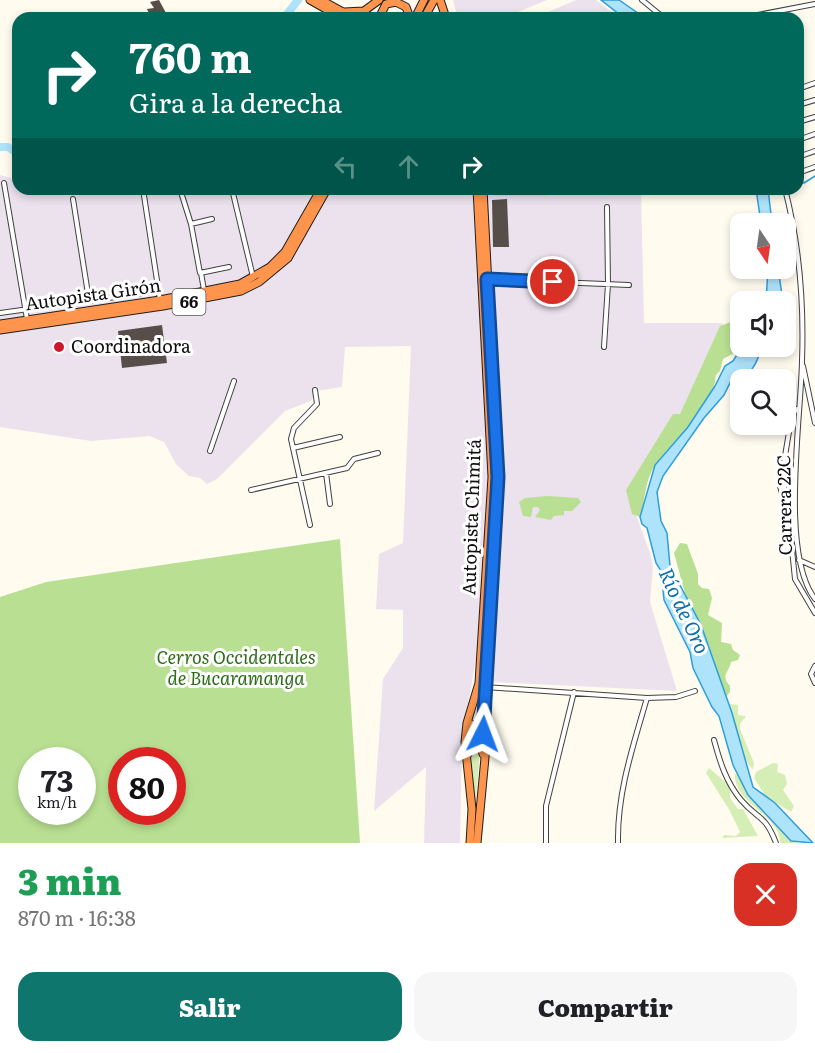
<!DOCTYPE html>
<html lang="es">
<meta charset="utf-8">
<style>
:root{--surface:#fff;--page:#f6f6f6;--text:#202124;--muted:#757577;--accent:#0f766e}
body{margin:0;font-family:Literata,serif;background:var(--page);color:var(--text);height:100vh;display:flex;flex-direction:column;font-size:22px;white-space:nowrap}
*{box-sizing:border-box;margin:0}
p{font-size:20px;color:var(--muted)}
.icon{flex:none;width:33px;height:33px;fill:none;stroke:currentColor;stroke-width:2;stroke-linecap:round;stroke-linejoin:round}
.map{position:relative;height:843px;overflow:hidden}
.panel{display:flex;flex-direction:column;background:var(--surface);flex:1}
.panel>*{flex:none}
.guide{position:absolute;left:12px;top:12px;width:792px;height:183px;border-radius:18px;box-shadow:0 3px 9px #0003;background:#00695c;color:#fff;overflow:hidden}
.needle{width:39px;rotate:167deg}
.fabs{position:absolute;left:730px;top:213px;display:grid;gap:12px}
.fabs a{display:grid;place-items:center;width:66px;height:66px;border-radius:12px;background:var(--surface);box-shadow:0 3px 9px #0003;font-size:30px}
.speed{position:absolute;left:18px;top:747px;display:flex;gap:12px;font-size:30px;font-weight:700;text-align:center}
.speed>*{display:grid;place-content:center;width:78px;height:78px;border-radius:50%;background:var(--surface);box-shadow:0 3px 9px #0003;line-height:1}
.speed small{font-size:15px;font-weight:400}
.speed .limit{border:9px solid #d22;background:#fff;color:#111}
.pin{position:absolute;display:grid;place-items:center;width:51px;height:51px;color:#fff;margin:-26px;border:3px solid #fff;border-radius:50%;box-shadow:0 2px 6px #0007}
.me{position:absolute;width:66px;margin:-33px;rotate:3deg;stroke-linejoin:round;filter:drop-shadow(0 0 4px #0008)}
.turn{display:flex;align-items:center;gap:21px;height:126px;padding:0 18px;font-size:27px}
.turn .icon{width:78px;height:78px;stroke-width:2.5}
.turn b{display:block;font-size:42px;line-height:51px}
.lanes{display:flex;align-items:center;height:57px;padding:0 18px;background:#0003;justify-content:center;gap:30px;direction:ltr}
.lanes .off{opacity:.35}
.round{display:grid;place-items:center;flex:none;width:63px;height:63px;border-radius:18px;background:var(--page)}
.overview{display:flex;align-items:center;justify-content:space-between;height:102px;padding:0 18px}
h1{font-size:36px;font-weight:800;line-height:45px;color:#1e9e55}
.button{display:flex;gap:12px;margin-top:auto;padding:12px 18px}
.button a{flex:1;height:69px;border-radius:18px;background:var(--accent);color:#fff;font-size:24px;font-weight:800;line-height:69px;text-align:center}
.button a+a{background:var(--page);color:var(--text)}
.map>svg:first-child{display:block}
.industrial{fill:#ece2ee}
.green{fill:#d5eeb5}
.forest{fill:#b9e092;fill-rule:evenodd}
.water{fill:#aee3fc;stroke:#2e9eda;stroke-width:1.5}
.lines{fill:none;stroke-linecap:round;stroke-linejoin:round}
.stream{stroke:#2e9eda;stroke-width:1.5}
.river{stroke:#aee3fc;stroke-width:8}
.building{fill:#584e49}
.street-casing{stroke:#414141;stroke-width:6}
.highway-casing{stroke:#1f1f1f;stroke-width:9}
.street{stroke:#fff;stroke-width:4}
.highway{stroke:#ff954d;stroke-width:7}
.route-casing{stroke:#114b97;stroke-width:15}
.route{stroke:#1a73e8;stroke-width:10}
.poi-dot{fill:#cc182a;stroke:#fff;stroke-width:2}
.labels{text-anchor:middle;stroke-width:6;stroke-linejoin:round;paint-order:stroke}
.shield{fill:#fff;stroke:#565656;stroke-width:1.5}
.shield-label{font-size:16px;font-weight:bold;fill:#0e0e0e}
.street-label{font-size:18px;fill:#0e0e0e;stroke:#fff}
.poi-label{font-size:18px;fill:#0e0e0e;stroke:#fff;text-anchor:start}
.park-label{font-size:18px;font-style:italic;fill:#2e6d18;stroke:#fff}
.water-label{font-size:20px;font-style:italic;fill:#0b6eac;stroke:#fff}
</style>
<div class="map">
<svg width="815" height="843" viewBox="0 0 815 843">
<rect width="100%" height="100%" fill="#fffbef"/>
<!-- industrial -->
<path class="industrial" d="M453,0H547L503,18H458Z
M576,0H596L619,18H534Z
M0,175L18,180V189H53L70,193L89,189H641L644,323H723L680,416L627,490L650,553L653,566L650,602L677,691L492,682L499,587L493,579H490L462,739L460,843H424L426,767L374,811L383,679L403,648V610L376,609L379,554L403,543L411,346L345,347L342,387L316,391L311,401L285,411L217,479L207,484L200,478L189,476L176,464L164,442L150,436L91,441L0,427Z"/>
<!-- green -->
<path class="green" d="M502,189H548V196H493Z
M730,704L738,705V715L746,716L740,724V729L754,763L753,769C743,763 730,715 730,704Z
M477,747L480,751L475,811L471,750Z
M773,763L778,764L777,772L785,775L787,784L783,790L794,806L791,812L766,797L754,778L756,772Z
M709,768L731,787L730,798L738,809H743L758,836L722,838L724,835L736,836L740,832L730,811L706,773Z
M735,774H738L754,801L795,843H780C781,815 733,803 735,774Z"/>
<!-- forest -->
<path class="forest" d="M741,318V341L736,352L723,359L720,371L716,375C713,411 673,438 654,467C645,481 645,501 640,517L632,514L626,490L673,414H680L720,326Z
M547,496L578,498L581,502L572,511H564V515L554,516L551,520L535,517L540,510L538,507H533L531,517L523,516L519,502L525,498Z
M340,539L360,843H0V597L46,582ZM82,760V812H32V760ZM172,760V812H122V760Z
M680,543L687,544L698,574V584L702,588L709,589L712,598L708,615L722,623L721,642L731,644L733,650L740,655L738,660L731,662C729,673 720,675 730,686V692L726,697L701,625L686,597L674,553Z"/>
<!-- water -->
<path class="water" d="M601,0H619L645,18H624Z
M756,189H768L772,223H761Z
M768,269H778L783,301H766Z
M742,347H761C758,363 749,380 731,381L724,395L704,418L663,476L657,492L661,521L667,533L670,566L701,625L732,713L753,787L775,803L813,843L791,841L748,795L733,765L719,716L712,707L693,668L690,652L664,600L661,571L656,563L647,528L642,524L640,517L655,465L688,427L715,386L725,366L733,361Z"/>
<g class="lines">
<!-- stream -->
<path class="stream" d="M798,181L804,183L815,176
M767,193L774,189"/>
<!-- river -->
<path class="river" d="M284,18L298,0
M0,147H8L18,154"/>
</g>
<!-- building -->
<path class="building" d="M159,0L166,13L151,18L147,9L154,8L150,2Z
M507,199L509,247H493L492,200Z
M162,325L167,363L122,368L118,331Z"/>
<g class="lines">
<defs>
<path id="street" d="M642,0L664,18
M742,18L815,4
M798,89L815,83
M798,105L815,100
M798,122L815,117
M798,140L815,134
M798,157L815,151
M798,173L815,167
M4,183L27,319
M143,189L160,300
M180,189L191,224L212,219
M232,189L253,277
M785,189C799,243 804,305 802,361C801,419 780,554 815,599
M73,199L89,300
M191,224L200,273L229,267
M201,273L204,290
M487,279L629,285
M0,313L158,291
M604,347L608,284L607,207
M803,366L815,423
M796,409L791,420L780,486L789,520L795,579L815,613
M293,448L340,437
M210,451L234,381
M784,467V474L788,478L793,476L795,469
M326,473L330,504
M251,490L347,468L354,459L378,453
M784,492L785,484H792L794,490
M310,525L291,439L294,428L317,404L315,390
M799,560L815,567
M815,666L811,674L815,683
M485,687L647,698L676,697L695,691
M714,740C720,762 726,782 741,800C758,820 765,814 776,843
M546,843V806L574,692
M618,843C617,793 633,746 647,698"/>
<path id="highway" d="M310,0L342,18
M321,0L354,18
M440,0L446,18
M344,12L364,11L379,0
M379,18L386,4L396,2L406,7L410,18
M415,18L424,0
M424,18L434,0
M0,324L160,300L240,284L270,267L285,252L321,189
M0,330L163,306L241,291L259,282L288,258L327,189
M471,724L470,732L475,737L482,735L484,727
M468,754L469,748L475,744L481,747L483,754
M470,843L472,809L465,742L467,723L479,683L492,477L477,189
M477,843L486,747L485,687L498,477L483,189"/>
</defs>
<!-- street casing -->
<use href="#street" class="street-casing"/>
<!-- highway casing -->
<use href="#highway" class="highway-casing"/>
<!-- street -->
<use href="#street" class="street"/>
<!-- highway -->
<use href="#highway" class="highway"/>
</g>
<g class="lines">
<defs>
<path id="route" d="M483,734L498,477L487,279L553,282"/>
</defs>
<!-- route casing -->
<use href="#route" class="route-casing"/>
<!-- route -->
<use href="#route" class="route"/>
</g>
<!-- markers -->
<circle class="poi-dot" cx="59" cy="347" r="6"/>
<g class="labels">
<!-- shield labels -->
<rect class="shield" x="172.5" y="289" width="33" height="26" rx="4.5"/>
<g class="shield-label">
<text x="189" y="308">66</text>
</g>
<!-- street labels -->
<g class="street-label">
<text transform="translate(93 295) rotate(-8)" y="6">Autopista Girón</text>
<text transform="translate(785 505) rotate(-91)" y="6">Carrera 22C</text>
<text transform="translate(472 517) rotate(-88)" y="6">Autopista Chimitá</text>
</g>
<!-- poi labels -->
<g class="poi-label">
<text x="71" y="353">Coordinadora</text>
</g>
<!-- park labels -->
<g class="park-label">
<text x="236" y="664">Cerros Occidentales<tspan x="236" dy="21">de Bucaramanga</tspan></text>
</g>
<!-- water labels -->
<g class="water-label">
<text transform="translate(684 611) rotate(65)" y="7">Río de Oro</text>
</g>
</g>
</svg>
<div class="fabs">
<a><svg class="needle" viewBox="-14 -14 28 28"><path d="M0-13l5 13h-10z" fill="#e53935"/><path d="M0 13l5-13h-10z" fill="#757577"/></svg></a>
<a><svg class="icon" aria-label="sound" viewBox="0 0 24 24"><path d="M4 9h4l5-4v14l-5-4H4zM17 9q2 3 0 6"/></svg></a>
<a><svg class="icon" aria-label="search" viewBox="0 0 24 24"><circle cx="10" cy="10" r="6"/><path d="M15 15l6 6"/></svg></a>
</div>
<div class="speed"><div>73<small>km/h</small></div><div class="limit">80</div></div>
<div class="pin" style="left:553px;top:282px;background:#d93025"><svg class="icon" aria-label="arrive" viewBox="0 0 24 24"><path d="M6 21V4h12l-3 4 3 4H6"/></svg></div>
<svg class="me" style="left:483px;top:734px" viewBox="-20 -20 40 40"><path d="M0-17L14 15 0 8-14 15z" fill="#1a73e8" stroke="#fff" stroke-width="4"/></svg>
<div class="guide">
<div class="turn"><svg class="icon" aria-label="right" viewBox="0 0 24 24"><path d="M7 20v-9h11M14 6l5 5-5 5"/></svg><div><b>760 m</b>Gira a la derecha</div></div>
<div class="lanes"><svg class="icon off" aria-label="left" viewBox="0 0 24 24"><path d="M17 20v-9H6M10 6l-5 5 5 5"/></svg><svg class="icon off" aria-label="ahead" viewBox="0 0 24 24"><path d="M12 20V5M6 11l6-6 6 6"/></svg><svg class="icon" aria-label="right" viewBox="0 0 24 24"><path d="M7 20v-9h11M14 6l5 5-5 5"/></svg></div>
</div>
</div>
<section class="panel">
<div class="overview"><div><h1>3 min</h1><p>870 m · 16:38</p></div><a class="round" style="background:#d93025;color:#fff"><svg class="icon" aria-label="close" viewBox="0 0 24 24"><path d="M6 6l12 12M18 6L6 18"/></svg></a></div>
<div class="button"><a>Salir</a><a>Compartir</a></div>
</section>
